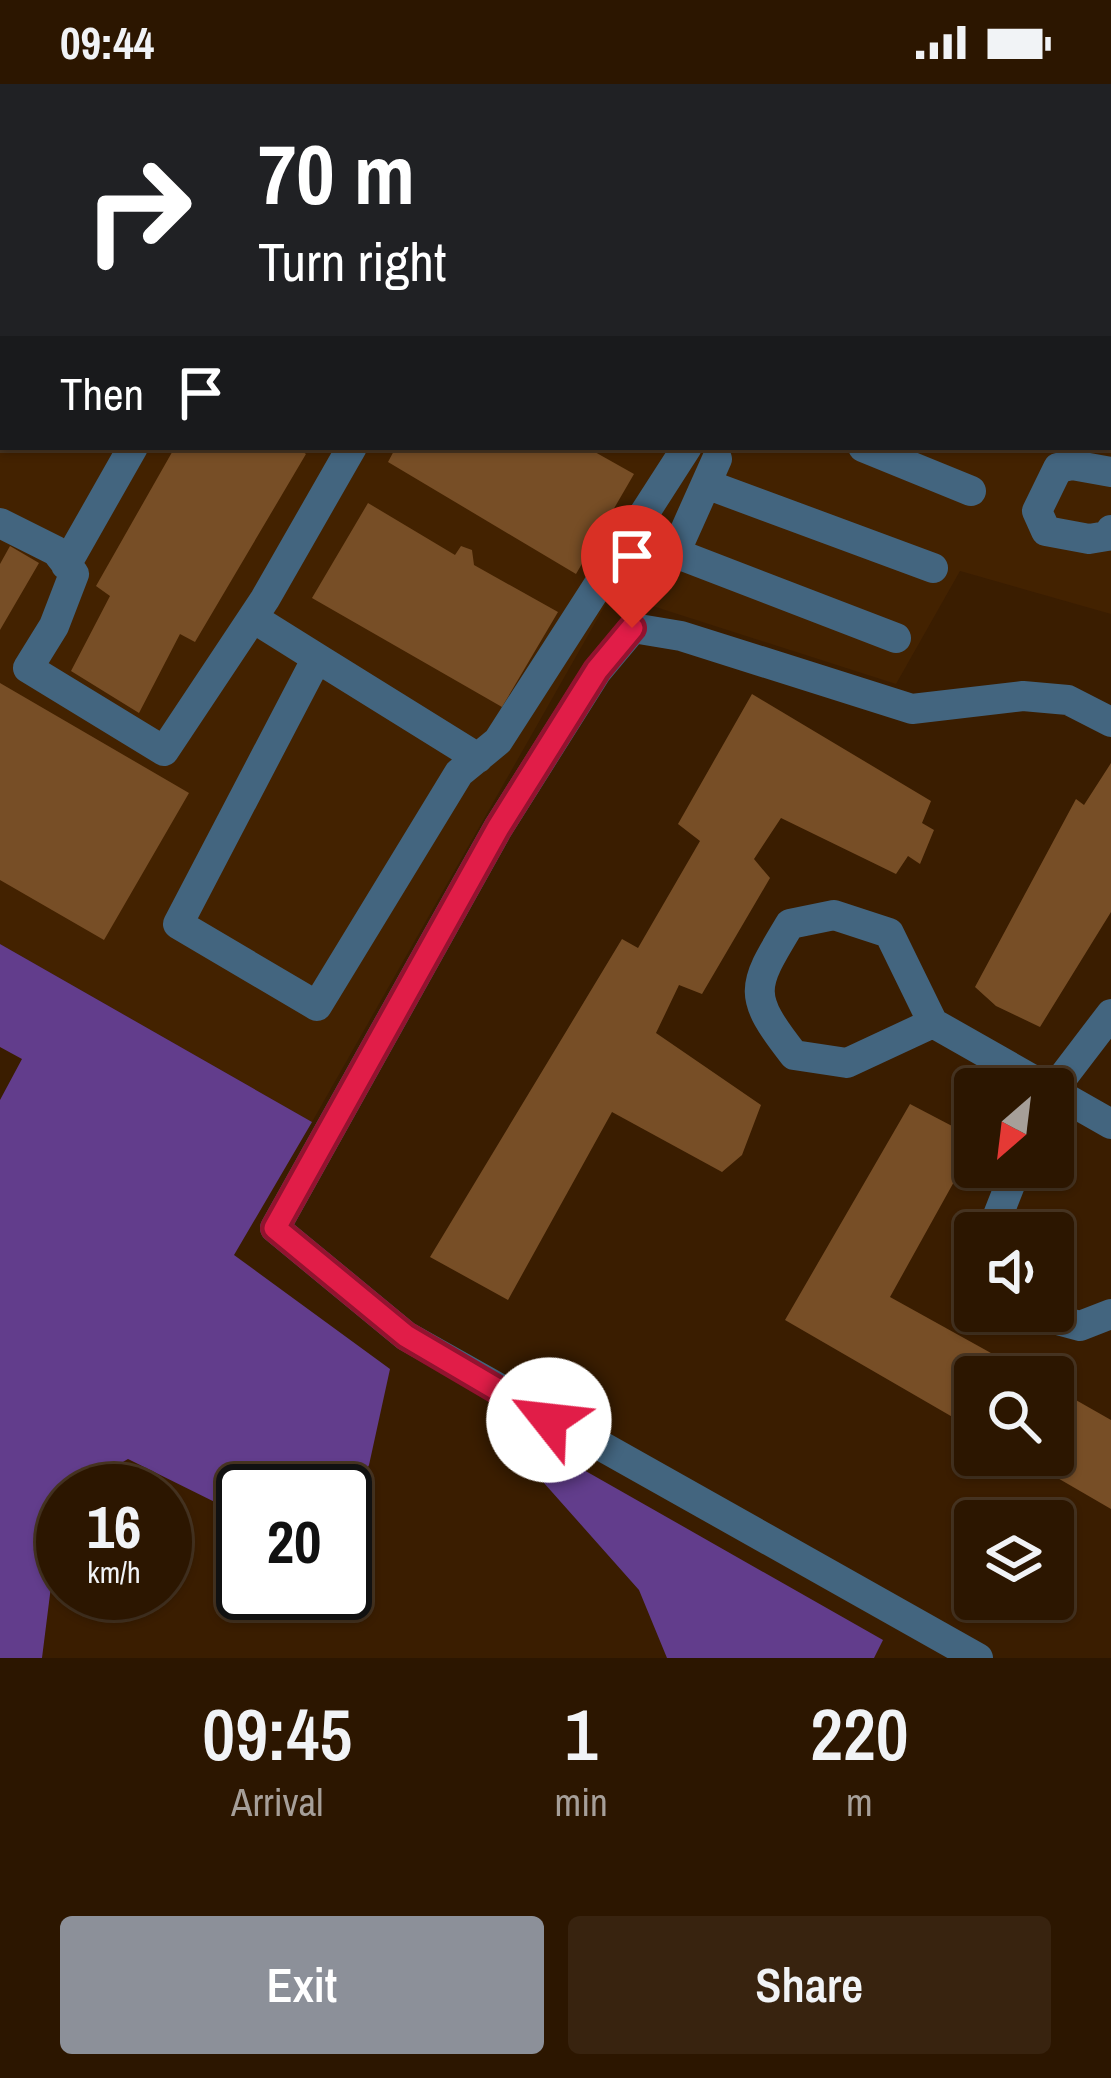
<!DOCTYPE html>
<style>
:root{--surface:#2c1600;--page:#38230f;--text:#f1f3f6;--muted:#a69f99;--line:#483522;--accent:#8c9099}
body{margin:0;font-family:"Archivo Narrow",sans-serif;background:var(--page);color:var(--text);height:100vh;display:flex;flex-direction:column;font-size:45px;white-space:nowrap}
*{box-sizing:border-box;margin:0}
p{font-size:39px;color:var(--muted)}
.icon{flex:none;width:66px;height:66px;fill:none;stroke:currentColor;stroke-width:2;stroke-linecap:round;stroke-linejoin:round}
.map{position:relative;height:1574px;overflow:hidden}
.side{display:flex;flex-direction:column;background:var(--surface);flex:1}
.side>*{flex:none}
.guide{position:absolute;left:0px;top:0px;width:1113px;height:366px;box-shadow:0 3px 9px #0004,0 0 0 3px var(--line);background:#202124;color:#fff;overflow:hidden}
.needle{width:78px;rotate:208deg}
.fabs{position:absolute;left:954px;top:984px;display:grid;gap:24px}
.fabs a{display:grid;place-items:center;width:120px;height:120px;border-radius:12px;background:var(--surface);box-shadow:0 3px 9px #0004,0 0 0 3px var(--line);font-size:60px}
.speed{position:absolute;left:36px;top:1380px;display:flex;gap:24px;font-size:60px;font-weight:700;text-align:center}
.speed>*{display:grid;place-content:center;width:156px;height:156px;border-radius:50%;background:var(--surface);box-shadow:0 3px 9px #0004,0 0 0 3px var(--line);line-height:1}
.speed small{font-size:30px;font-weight:400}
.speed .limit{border:6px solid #111;border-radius:18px;background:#fff;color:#111}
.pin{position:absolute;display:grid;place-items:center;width:102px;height:102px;color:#fff;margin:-123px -51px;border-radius:50% 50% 50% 0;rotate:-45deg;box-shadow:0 0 12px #0007}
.pin .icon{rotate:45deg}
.me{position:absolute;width:132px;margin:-66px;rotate:299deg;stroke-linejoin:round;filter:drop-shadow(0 0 9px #0008)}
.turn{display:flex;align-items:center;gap:42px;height:252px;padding:0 60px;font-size:54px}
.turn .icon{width:156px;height:156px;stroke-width:2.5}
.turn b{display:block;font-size:84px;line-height:102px}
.then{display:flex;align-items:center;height:114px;padding:0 60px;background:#0003;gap:24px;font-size:45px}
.eta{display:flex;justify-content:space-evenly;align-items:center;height:204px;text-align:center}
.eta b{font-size:72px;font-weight:600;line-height:84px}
.action{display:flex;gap:24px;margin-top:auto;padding:24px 60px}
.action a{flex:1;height:138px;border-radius:12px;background:var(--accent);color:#fff;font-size:48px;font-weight:600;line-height:138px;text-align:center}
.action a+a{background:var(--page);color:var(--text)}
.status{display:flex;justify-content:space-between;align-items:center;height:84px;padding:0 60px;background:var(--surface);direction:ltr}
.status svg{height:33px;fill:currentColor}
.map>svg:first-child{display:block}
.built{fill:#432200}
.forest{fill:#623d8c}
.building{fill:#774e26}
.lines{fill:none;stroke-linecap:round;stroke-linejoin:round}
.minor{stroke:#43657f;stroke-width:30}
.major{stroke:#5ba3da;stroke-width:30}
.route-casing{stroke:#92132f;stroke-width:30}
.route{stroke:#e11d48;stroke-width:21}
</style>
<div class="status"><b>09:44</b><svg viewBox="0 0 49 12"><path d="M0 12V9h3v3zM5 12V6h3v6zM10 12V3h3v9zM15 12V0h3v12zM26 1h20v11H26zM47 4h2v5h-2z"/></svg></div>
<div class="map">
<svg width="1111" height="1574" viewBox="0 0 1111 1574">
<rect width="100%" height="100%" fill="#3a1d00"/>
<!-- built -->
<path class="built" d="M0,0L532,3H3V363H1110L1111,149V530L960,487L896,600L612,509L312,1038L0,860Z"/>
<!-- forest -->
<path class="forest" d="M0,860L312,1038L234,1171L390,1285L369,1381L345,1428V1407H243V1432L128,1375L73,1407H63L42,1574H0V1016L22,975L0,963Z
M540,1372L568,1377L883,1556L874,1574H667L639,1506L536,1390Z"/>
<!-- building -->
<path class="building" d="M175,363H296L306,370L195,558L180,550L139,629L71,587L110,512L96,502Z
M396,363H586L634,390L576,490L388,378Z
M368,419L455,471L461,462L472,466L474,481L558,528L502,623L312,514Z
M10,462L39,479L0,546V480Z
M0,599L189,709L104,856L0,796Z
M752,610L931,717L922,739L934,746L920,780L908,772L896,790L781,734L754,775L770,794L702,910L679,901L656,949L761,1021L742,1071L722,1088L612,1028L508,1216L430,1173L622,855L638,864L700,757L678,740Z
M1111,679V828L1040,943L996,922L975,903L1076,715L1084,721Z
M910,1020L975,1054V1060L890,1213L1034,1293H975V1346L785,1236Z
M1053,1303L1111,1336V1425L1018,1371H1053Z"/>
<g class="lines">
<!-- minor -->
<path class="minor" d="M88,0L93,3
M541,3L542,0
M0,32L3,34
M0,275L3,270
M863,363L971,407
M717,375L675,469L896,554
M1111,388L1072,381L1058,384L1037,427L1046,447L1089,455L1107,452L1111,446
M706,400L933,484
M0,439L56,467L74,490L54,542L28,584L164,667L265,515L352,363
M66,481L133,363
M253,534L317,574L178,840L317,922L459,689L498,657L687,363
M317,574L478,674
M933,939L847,979L794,971C746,910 752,903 790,840L834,831L889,849L933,939L1049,1005
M1053,1006L1111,930
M1053,1007L1111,1040
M991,1149L1017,1083
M1024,1227L1080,1242L1111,1230
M978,1574L406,1252L275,1144L498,744L597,587L633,544L681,552L912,625L1023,612L1068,616L1111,638"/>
<!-- major -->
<path class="major" d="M667,0L678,3
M1110,117H1111"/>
</g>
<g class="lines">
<defs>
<path id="route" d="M549,1336L406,1252L275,1144L498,744L597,586L632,544"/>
</defs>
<!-- route casing -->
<use href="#route" class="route-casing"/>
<!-- route -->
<use href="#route" class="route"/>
</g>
</svg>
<div class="fabs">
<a><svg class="needle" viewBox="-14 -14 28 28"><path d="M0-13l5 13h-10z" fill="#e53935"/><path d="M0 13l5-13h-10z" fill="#a69f99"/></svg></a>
<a><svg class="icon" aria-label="sound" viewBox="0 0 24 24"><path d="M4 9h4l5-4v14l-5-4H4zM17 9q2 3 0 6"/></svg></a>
<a><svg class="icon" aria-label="search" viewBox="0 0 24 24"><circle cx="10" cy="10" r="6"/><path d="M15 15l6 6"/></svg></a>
<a><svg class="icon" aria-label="layers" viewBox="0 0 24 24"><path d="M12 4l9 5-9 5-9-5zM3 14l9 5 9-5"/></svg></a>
</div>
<div class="speed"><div>16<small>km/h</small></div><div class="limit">20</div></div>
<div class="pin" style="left:632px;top:544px;background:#d93025"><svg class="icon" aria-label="arrive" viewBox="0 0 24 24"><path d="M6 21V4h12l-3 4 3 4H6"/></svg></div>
<svg class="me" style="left:549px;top:1336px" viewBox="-20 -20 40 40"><circle r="19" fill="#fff"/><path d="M0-13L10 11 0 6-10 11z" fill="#e11d48"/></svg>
<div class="guide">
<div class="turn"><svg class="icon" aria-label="right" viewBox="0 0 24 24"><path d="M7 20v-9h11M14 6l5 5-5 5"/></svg><div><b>70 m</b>Turn right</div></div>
<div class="then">Then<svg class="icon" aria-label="arrive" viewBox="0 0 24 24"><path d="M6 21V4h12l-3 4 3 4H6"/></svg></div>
</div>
</div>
<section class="side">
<div class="eta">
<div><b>09:45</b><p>Arrival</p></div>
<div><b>1</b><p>min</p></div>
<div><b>220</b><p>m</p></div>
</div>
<div class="action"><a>Exit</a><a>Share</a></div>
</section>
